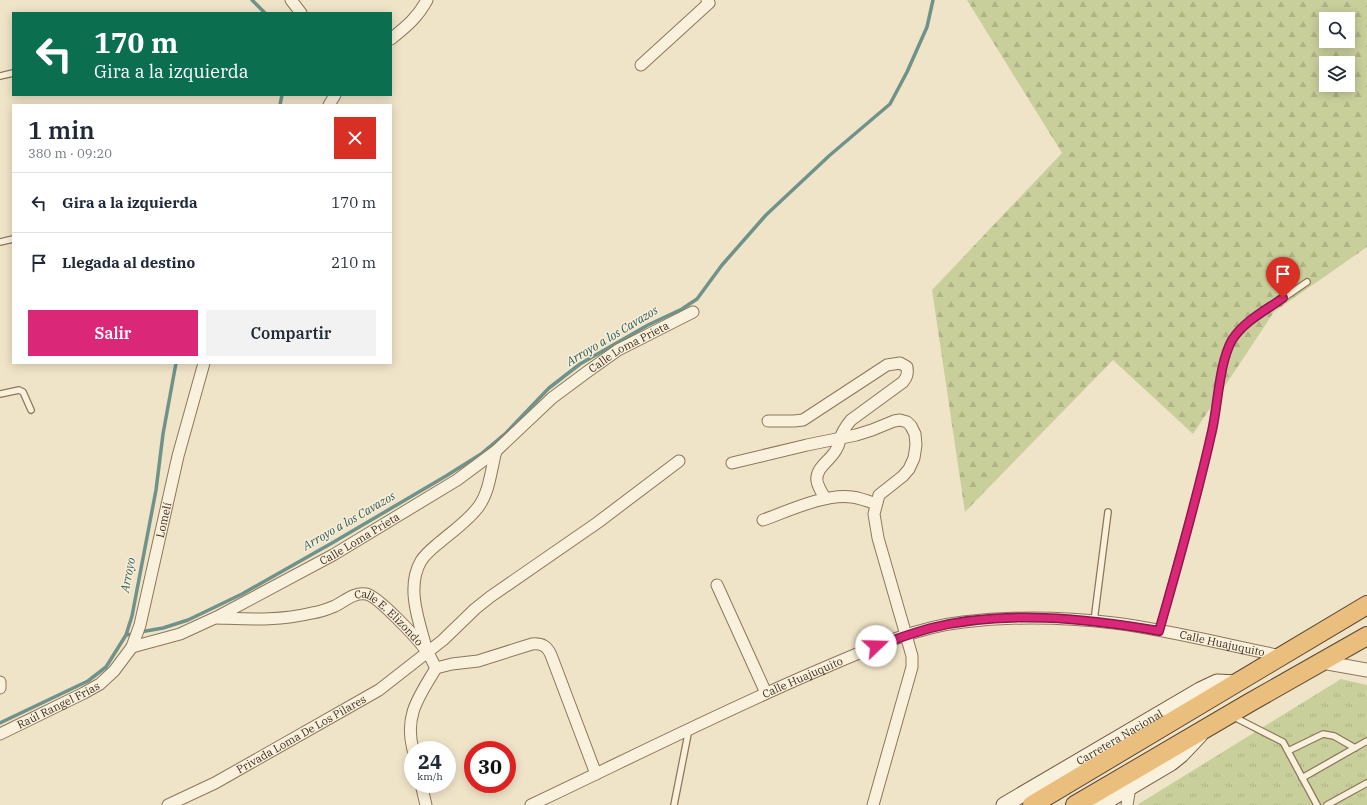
<!DOCTYPE html>
<html lang="es">
<meta charset="utf-8">
<style>
:root{--surface:#fff;--page:#f2f2f3;--text:#1f2937;--muted:#747a83;--line:#e0e1e3;--accent:#db2777}
body{margin:0;font-family:"IBM Plex Serif",serif;background:var(--page);color:var(--text);height:100vh;display:flex;flex-direction:column;font-size:15px;white-space:nowrap}
*{box-sizing:border-box;margin:0}
p{font-size:13px;color:var(--muted)}
.icon{flex:none;width:22px;height:22px;fill:none;stroke:currentColor;stroke-width:2;stroke-linecap:round;stroke-linejoin:round}
.map{position:relative;flex:1;overflow:hidden}
.details{position:absolute;left:12px;top:104px;width:380px;height:260px;display:flex;flex-direction:column;background:var(--surface);border-radius:0px;box-shadow:0 2px 10px #0003}
.details>*{flex:none}
.top-card{position:absolute;left:12px;top:12px;width:380px;height:84px;border-radius:0px;box-shadow:0 2px 10px #0003;background:#0b6e4f;color:#fff;overflow:hidden}
.tools{position:absolute;left:1319px;top:12px;display:grid;gap:8px}
.tools a{display:grid;place-items:center;width:36px;height:36px;border-radius:0px;background:var(--surface);box-shadow:0 2px 10px #0003;font-size:20px}
.speed{position:absolute;left:404px;top:741px;display:flex;gap:8px;font-size:20px;font-weight:700;text-align:center}
.speed>*{display:grid;place-content:center;width:52px;height:52px;border-radius:50%;background:var(--surface);box-shadow:0 2px 10px #0003;line-height:1}
.speed small{font-size:10px;font-weight:400}
.speed .limit{border:6px solid #d22;background:#fff;color:#111}
.pin{position:absolute;display:grid;place-items:center;width:34px;height:34px;color:#fff;margin:-41px -17px;border-radius:50% 50% 50% 0;rotate:-45deg;box-shadow:0 0 4px #0007}
.pin .icon{rotate:45deg}
.me{position:absolute;width:44px;margin:-22px;rotate:69deg;stroke-linejoin:round;filter:drop-shadow(0 0 3px #0008)}
.turn{display:flex;align-items:center;gap:14px;height:84px;padding:0 16px;font-size:18px}
.turn .icon{width:52px;height:52px;stroke-width:2.5}
.turn b{display:block;font-size:28px;line-height:34px}
.round{display:grid;place-items:center;flex:none;width:42px;height:42px;border-radius:0px;background:var(--page)}
.overview{display:flex;align-items:center;justify-content:space-between;height:68px;padding:0 16px}
h1{font-size:24px;font-weight:600;line-height:30px}
.cta{display:flex;gap:8px;margin-top:auto;padding:8px 16px}
.cta a{flex:1;height:46px;border-radius:0px;background:var(--accent);color:#fff;font-size:16px;font-weight:600;line-height:46px;text-align:center}
.cta a+a{background:var(--page);color:var(--text)}
ul{padding:0;list-style:none}
li{display:flex;align-items:center;gap:12px;height:60px;padding:0 16px;border-top:1px solid var(--line)}
li div{flex:1}
li b{display:block;font-size:15px}
li em{font-style:normal}
.map>svg:first-child{display:block}
.grass{fill:url(#grass-tufts)}
.forest{fill:url(#forest-firs);fill-rule:evenodd}
.lines{fill:none;stroke-linecap:round;stroke-linejoin:round}
.stream{stroke:#6f938a;stroke-width:3.5}
.service-casing{stroke:#8d765c;stroke-width:8}
.minor-casing{stroke:#8d765c;stroke-width:13}
.tertiary-casing{stroke:#8d765c;stroke-width:15}
.secondary-casing{stroke:#6f573f;stroke-width:17}
.trunk-casing{stroke:#5b4430;stroke-width:20}
.service{stroke:#faf1dc;stroke-width:5.5}
.minor{stroke:#faf1dc;stroke-width:11}
.tertiary{stroke:#faf1dc;stroke-width:13}
.secondary{stroke:#faf1dc;stroke-width:15}
.trunk{stroke:#eabe7c;stroke-width:18}
.route-casing{stroke:#8e194d;stroke-width:10}
.route{stroke:#db2777;stroke-width:7}
.labels{text-anchor:middle;stroke-width:3;stroke-linejoin:round;paint-order:stroke}
.street-label{font-size:11px;fill:#3d2e20;stroke:#f7eed8}
.water-label{font-size:12px;font-style:italic;fill:#2f5d5a;stroke:#f7eed8}
</style>
<div class="map">
<svg width="1367" height="805" viewBox="0 0 1367 805">
<defs>
<pattern id="grass-tufts" width="24" height="20" patternUnits="userSpaceOnUse"><rect width="24" height="20" fill="#c9cf9b"/><path d="M3 7l-1-3M5 7V3M7 7l1-3M15 17l-1-3M17 17v-4M19 17l1-3" fill="none" stroke="#aeb285"/></pattern>
<pattern id="forest-firs" width="22" height="20" patternUnits="userSpaceOnUse"><rect width="22" height="20" fill="#c9cf9b"/><path d="M5 1l3.5 6h-7zM16 11l3.5 6h-7z" fill="#aeb285"/></pattern>
</defs>
<rect width="100%" height="100%" fill="#f0e4c8"/>
<!-- grass -->
<path class="grass" d="M1341,679L1367,685V805H1137Z"/>
<!-- forest -->
<path class="forest" d="M967,0H1367V247L1274,312L1193,434L1113,360L965,512L932,290L1062,153ZM1326,19H1348V41H1326ZM1326,63H1348V85H1326Z"/>
<g class="lines">
<!-- stream -->
<path class="stream" d="M252,0L265,13
M280,105L282,95
M140,632L163,628L188,620L242,594L332,543L446,476L481,454L506,433L549,388L580,364L648,325L682,309L697,299L722,265L766,215L830,155L890,104L907,72L927,27L933,0
M126,635L134,634
M0,723L88,681L106,667L126,635L132,616L156,490L163,434L176,363"/>
<defs>
<path id="service" d="M0,76L13,73
M0,242L13,239
M0,394L19,390L23,392L31,410
M1094,621L1108,512
M1159,631L1202,473L1212,431L1224,361L1228,348L1233,339L1247,323L1307,282
M1232,716L1283,742L1317,805
M1288,751L1323,734L1334,736L1355,748
M1302,778L1367,741
M674,805L689,729
M1327,805L1367,783"/>
<g id="minor">
<path d="M291,0L301,13"/>
<path d="M391,39C407,26 417,18 427,0"/>
<path d="M641,65L709,3L707,0"/>
<path d="M329,105L335,95"/>
<path d="M768,421H794L803,420L887,365L900,363L907,367C908,374 907,377 903,382L851,420C846,426 842,432 840,439C839,442 839,445 837,448C832,460 815,467 817,481C818,487 822,493 825,498"/>
<path d="M732,463L807,445L856,435L872,430L894,421L900,420L907,422L911,426L915,434L916,445L914,458L909,469L903,476L879,495L874,514L878,538L912,656V667L873,805"/>
<path d="M763,520C788,511 826,493 852,497C860,498 868,501 876,504"/>
<path d="M717,585L766,693"/>
<path id="s1" d="M217,618C250,619 279,621 312,613C319,612 328,609 335,606C345,601 354,592 366,594C377,595 420,641 427,652C431,657 433,663 436,668"/>
<path id="s2" d="M132,647L180,634L217,617L333,555L457,480L496,451L552,398L587,372L618,350L693,312"/>
<path d="M427,651C420,624 405,588 421,561C426,553 433,548 440,542C453,531 469,520 479,506C490,490 491,469 496,451"/>
<path d="M436,668L452,664L478,661L532,644C542,643 547,646 551,655L596,774"/>
<path d="M0,682V688"/>
<path id="s3" d="M0,734L84,693L100,684L114,671L132,647L140,625L178,456L204,363"/>
<path d="M413,750C404,715 419,697 436,668"/>
<path d="M421,784L426,805"/>
<path id="s4" d="M168,805L215,783L379,690L443,640L475,609L490,597L597,523L679,461"/>
<path id="s5" d="M531,805C624,761 717,714 812,673C860,653 910,628 963,622C1013,616 1064,617 1114,623C1170,630 1226,645 1282,656"/>
<path d="M1127,805L1130,787"/>
</g>
<path id="tertiary" d="M1322,662L1367,670"/>
<g id="secondary">
<path id="s6" d="M1004,805L1200,690L1217,682L1238,683"/>
<path d="M1100,805L1171,763L1181,755L1200,735"/>
</g>
<path id="trunk" d="M1032,805L1367,605
M1075,805L1249,703L1367,636"/>
</defs>
<!-- service casing -->
<use href="#service" class="service-casing"/>
<!-- minor casing -->
<use href="#minor" class="minor-casing"/>
<!-- tertiary casing -->
<use href="#tertiary" class="tertiary-casing"/>
<!-- secondary casing -->
<use href="#secondary" class="secondary-casing"/>
<!-- trunk casing -->
<use href="#trunk" class="trunk-casing"/>
<!-- service -->
<use href="#service" class="service"/>
<!-- minor -->
<use href="#minor" class="minor"/>
<!-- tertiary -->
<use href="#tertiary" class="tertiary"/>
<!-- secondary -->
<use href="#secondary" class="secondary"/>
<!-- trunk -->
<use href="#trunk" class="trunk"/>
</g>
<g class="lines">
<defs>
<path id="route" d="M876,646C894,640 912,633 931,628C1004,610 1086,618 1159,631C1178,565 1197,498 1212,431C1218,405 1219,363 1232,340C1243,322 1266,310 1283,298"/>
</defs>
<!-- route casing -->
<use href="#route" class="route-casing"/>
<!-- route -->
<use href="#route" class="route"/>
</g>
<g class="labels">
<!-- street labels -->
<g class="street-label">
<text dy="4" stroke="none"><textPath href="#s2" startOffset="585">Calle Loma Prieta</textPath></text>
<text dy="4" stroke="none"><textPath href="#s3" startOffset="292">Lomelí</textPath></text>
<text dy="4" stroke="none"><textPath href="#s2" startOffset="253">Calle Loma Prieta</textPath></text>
<text dy="4" stroke="none"><textPath href="#s1" startOffset="185">Calle E. Elizondo</textPath></text>
<text dy="4" stroke="none"><textPath href="#s5" startOffset="732">Calle Huajuquito</textPath></text>
<text dy="4" stroke="none"><textPath href="#s5" startOffset="300">Calle Huajuquito</textPath></text>
<text dy="4" stroke="none"><textPath href="#s3" startOffset="65">Raúl Rangel Frías</textPath></text>
<text dy="4" stroke="none"><textPath href="#s4" startOffset="151">Privada Loma De Los Pilares</textPath></text>
<text dy="4" stroke="none"><textPath href="#s6" startOffset="134">Carretera Nacional</textPath></text>
</g>
<!-- water labels -->
<g class="water-label">
<text transform="translate(612 336) rotate(-31)" y="4">Arroyo a los Cavazos</text>
<text transform="translate(349 521) rotate(-30)" y="4">Arroyo a los Cavazos</text>
<text transform="translate(128 575) rotate(-79)" y="4">Arroyo</text>
</g>
</g>
</svg>
<div class="tools">
<a><svg class="icon" aria-label="search" viewBox="0 0 24 24"><circle cx="10" cy="10" r="6"/><path d="M15 15l6 6"/></svg></a>
<a><svg class="icon" aria-label="layers" viewBox="0 0 24 24"><path d="M12 4l9 5-9 5-9-5zM3 14l9 5 9-5"/></svg></a>
</div>
<div class="speed"><div>24<small>km/h</small></div><div class="limit">30</div></div>
<div class="pin" style="left:1283px;top:298px;background:#d93025"><svg class="icon" aria-label="arrive" viewBox="0 0 24 24"><path d="M6 21V4h12l-3 4 3 4H6"/></svg></div>
<svg class="me" style="left:876px;top:646px" viewBox="-20 -20 40 40"><circle r="19" fill="#fff"/><path d="M0-13L10 11 0 6-10 11z" fill="#db2777"/></svg>
<div class="top-card">
<div class="turn"><svg class="icon" aria-label="left" viewBox="0 0 24 24"><path d="M17 20v-9H6M10 6l-5 5 5 5"/></svg><div><b>170 m</b>Gira a la izquierda</div></div>
</div>
<section class="details">
<div class="overview"><div><h1>1 min</h1><p>380 m · 09:20</p></div><a class="round" style="background:#d93025;color:#fff"><svg class="icon" aria-label="close" viewBox="0 0 24 24"><path d="M6 6l12 12M18 6L6 18"/></svg></a></div>
<ul>
<li><svg class="icon" aria-label="left" viewBox="0 0 24 24"><path d="M17 20v-9H6M10 6l-5 5 5 5"/></svg><div><b>Gira a la izquierda</b></div><em>170 m</em></li>
<li><svg class="icon" aria-label="arrive" viewBox="0 0 24 24"><path d="M6 21V4h12l-3 4 3 4H6"/></svg><div><b>Llegada al destino</b></div><em>210 m</em></li>
</ul>
<div class="cta"><a>Salir</a><a>Compartir</a></div>
</section>
</div>
